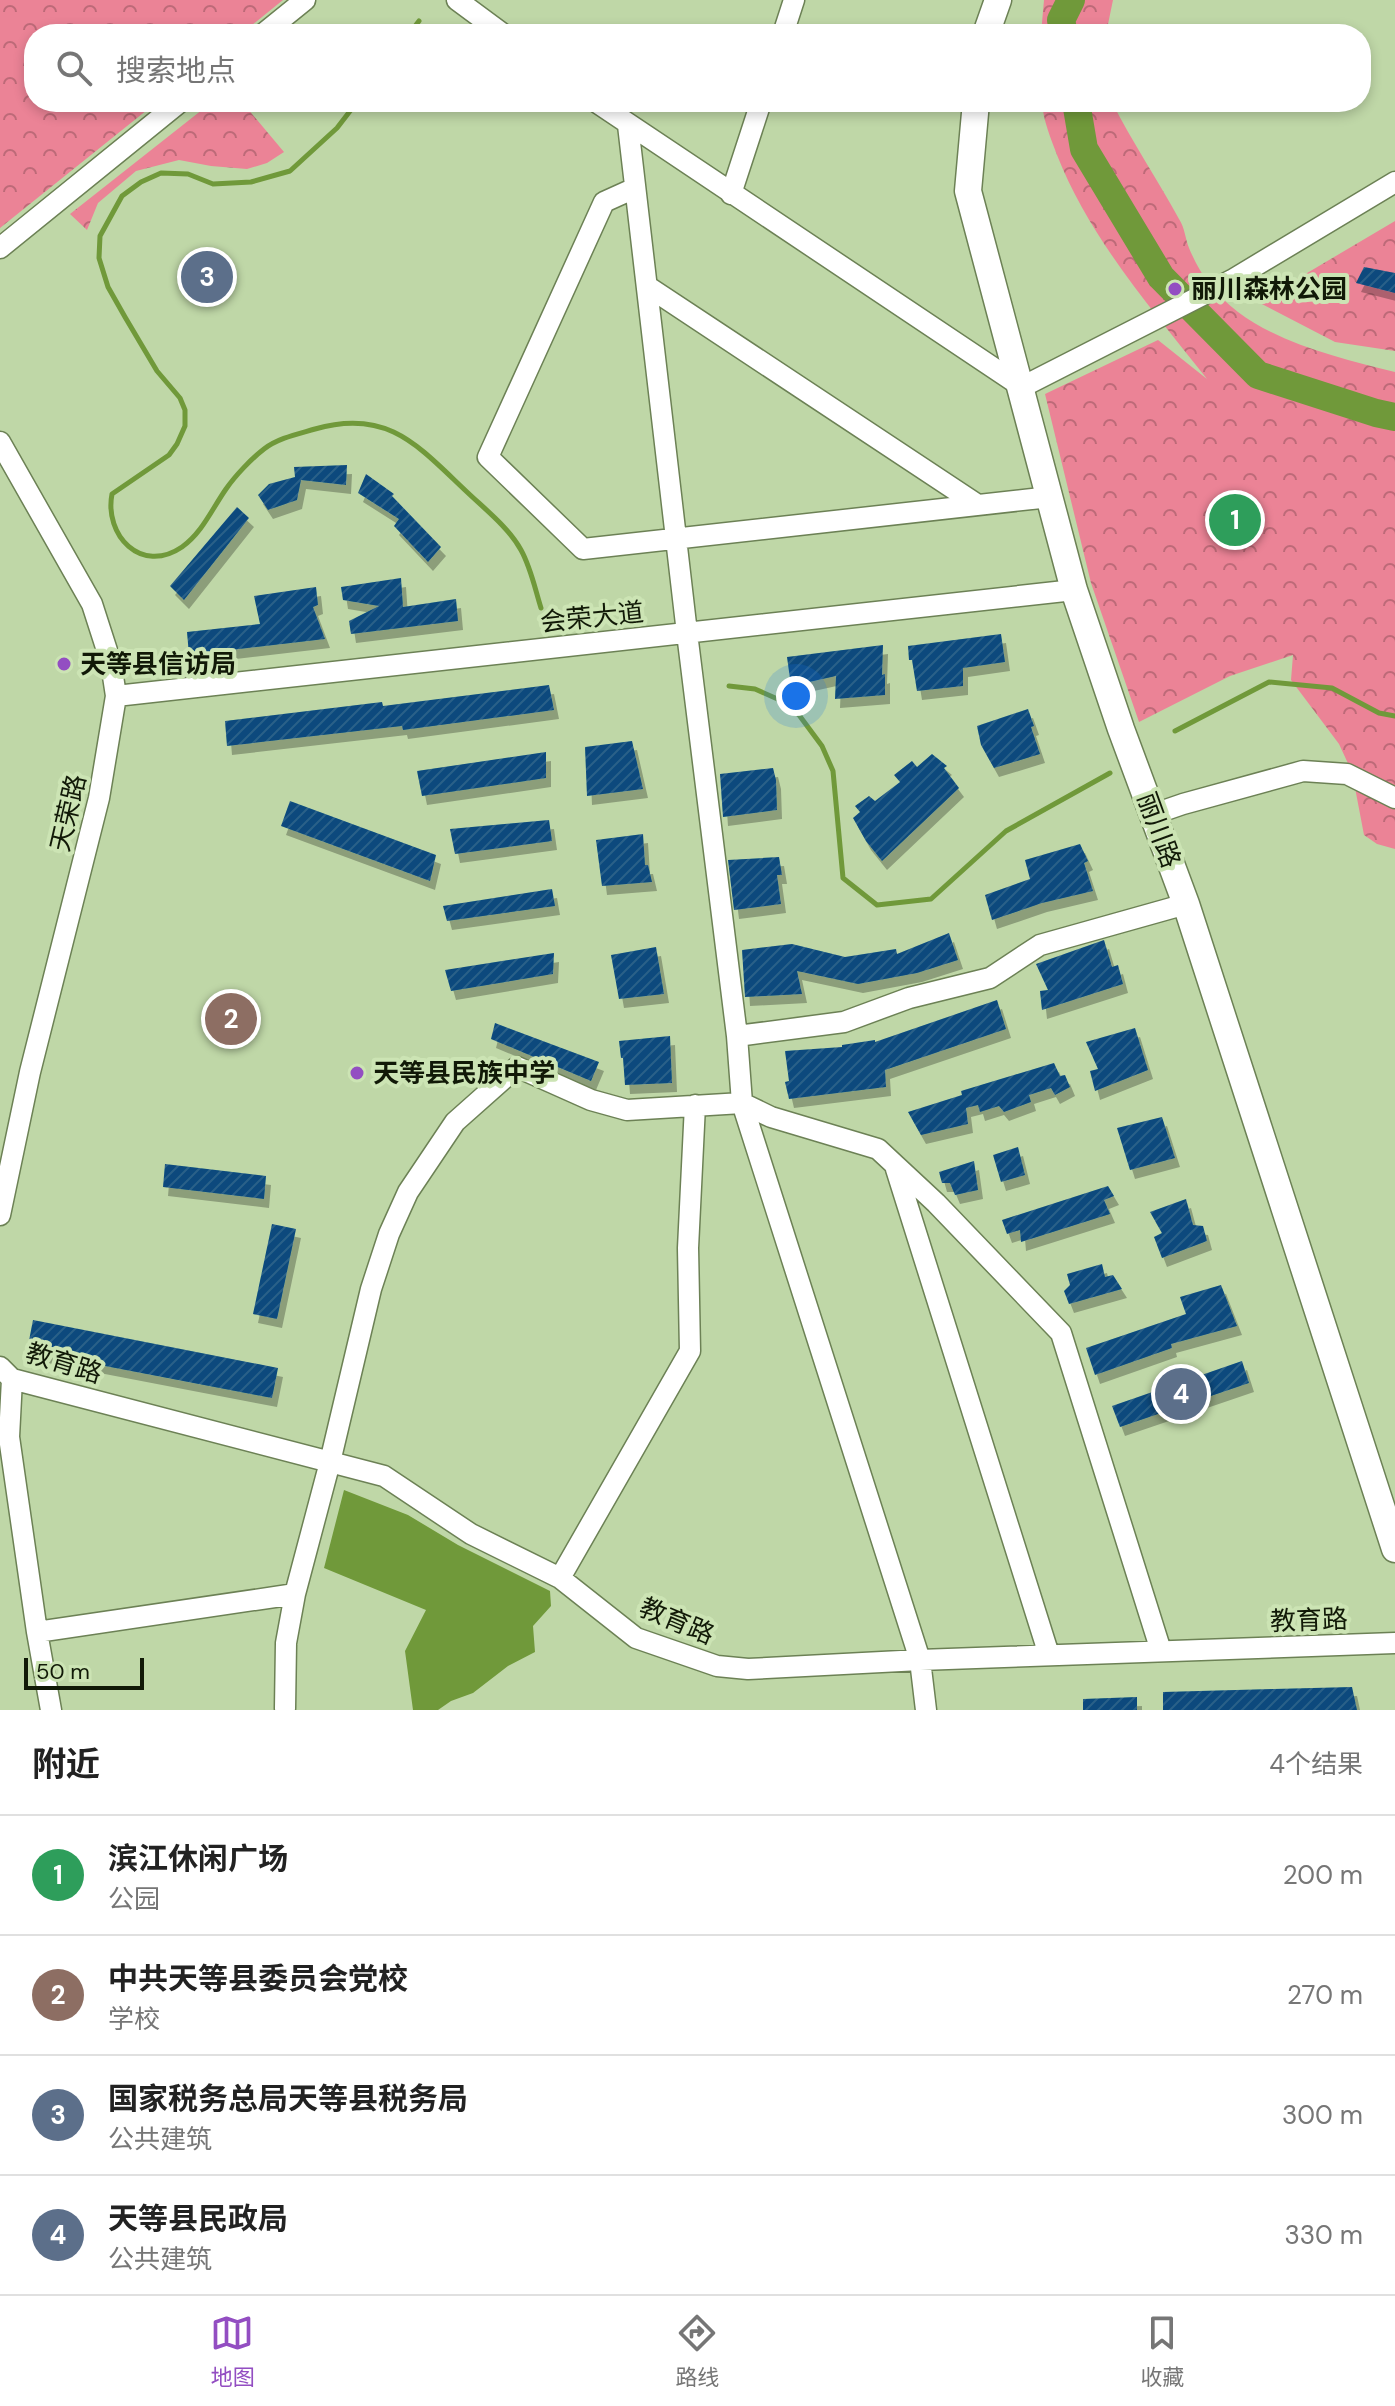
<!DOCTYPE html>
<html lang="zh">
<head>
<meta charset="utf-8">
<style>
  :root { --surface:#fff; --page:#f2f2f2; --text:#222; --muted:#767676; --line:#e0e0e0; --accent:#934ec2 }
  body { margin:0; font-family:"DM Sans","Noto Sans SC",sans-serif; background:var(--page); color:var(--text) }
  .scale { position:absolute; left:24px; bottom:20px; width:120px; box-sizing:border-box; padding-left:8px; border:4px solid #111907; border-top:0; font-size:22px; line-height:28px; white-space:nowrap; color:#111907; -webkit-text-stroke:6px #cce4b4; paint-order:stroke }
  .you { position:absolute; left:796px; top:696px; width:28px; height:28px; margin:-20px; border:6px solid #fff; border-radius:50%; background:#1a73e8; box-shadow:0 0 0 12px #1a73e833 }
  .badge { display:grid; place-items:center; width:52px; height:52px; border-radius:50%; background:var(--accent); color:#fff; font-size:26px; font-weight:700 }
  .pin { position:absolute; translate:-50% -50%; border:4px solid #fff; box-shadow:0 2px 8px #0006 }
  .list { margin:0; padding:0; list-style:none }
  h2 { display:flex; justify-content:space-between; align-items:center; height:104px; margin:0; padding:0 32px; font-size:34px }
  h2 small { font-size:26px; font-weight:400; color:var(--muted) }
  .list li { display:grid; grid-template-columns:52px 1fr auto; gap:24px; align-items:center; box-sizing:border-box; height:120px; padding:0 32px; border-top:2px solid var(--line) }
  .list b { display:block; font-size:30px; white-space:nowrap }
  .list p { margin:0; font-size:26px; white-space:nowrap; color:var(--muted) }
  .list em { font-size:26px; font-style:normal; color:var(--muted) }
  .icon { flex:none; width:44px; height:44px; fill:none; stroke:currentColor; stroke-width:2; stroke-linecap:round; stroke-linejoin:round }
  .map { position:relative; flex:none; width:1395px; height:1710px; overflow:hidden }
  .search { position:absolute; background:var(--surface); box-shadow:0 4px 12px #0003; left:24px; right:24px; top:24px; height:88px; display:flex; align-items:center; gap:20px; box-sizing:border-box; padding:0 28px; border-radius:32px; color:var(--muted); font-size:30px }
  .sheet { height:584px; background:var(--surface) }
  nav { display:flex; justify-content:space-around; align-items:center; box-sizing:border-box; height:112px; border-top:2px solid var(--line); background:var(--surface); font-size:22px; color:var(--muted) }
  nav a { display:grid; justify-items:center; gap:4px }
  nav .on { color:var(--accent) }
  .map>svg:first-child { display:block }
  .park { fill:url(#park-crowns) }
  .water { fill:#70993a }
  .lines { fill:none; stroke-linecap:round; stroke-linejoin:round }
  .stream { stroke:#70993a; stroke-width:5 }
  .river { stroke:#70993a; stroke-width:28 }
  .building { fill:url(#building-hatch); filter:url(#shadow) }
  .minor-casing { stroke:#6c8155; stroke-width:23 }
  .major-casing { stroke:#6c8155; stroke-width:29 }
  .minor { stroke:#fff; stroke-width:20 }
  .major { stroke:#fff; stroke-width:26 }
  .poi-dot { fill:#934ec2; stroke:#cce4b4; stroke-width:3 }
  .labels { text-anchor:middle; stroke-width:8; stroke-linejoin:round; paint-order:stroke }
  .poi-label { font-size:26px; font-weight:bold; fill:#111907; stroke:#cce4b4; text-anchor:start }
  .street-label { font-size:26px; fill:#111907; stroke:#cce4b4 }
</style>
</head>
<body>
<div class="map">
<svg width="1395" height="1710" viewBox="0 0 1395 1710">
  <defs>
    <pattern id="park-crowns" width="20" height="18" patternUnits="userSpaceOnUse" patternTransform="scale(2)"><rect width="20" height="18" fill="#eb8396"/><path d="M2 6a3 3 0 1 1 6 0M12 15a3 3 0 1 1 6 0" fill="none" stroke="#bd6a78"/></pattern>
    <pattern id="building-hatch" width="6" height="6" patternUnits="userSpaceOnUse" patternTransform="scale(2)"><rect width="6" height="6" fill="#084a7d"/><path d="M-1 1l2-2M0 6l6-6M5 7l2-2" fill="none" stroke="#2b6088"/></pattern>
    <filter id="shadow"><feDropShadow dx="5" dy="9" stdDeviation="0" flood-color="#0004"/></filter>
  </defs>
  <rect width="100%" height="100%" fill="#bfd7a7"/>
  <path class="park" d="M0,0H283L241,34H34V102H157L0,228Z
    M1044,0H1113L1106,34H1041Z
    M212,102H242L284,152L267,163L247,169L211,166L179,160L136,171L98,203L87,230L70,214Z
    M1042,102H1112C1132,142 1158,180 1179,219C1185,228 1185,238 1189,248C1194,260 1202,275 1210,285C1252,338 1331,356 1395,372V849L1377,844L1364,835L1352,772L1339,744L1291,680L1293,655L1230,676L1139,722L1091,583L1045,394L1158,340L1207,379C1152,309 1090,239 1057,155C1051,139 1043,120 1042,102Z
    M1395,221V351L1335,342L1258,302Z"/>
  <path class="water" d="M344,1490L408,1515L458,1545L550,1591L551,1606L533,1626L535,1652L508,1666L473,1693L451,1701L438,1710H413L405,1651L426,1610L324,1568Z"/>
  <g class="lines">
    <path class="stream" d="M409,34L419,21
      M357,102L337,128L290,171L251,182L213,184L188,174L161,173L141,182L122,196L100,236L99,258L108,287L125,317L157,371L180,398L185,410V426L177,444L169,455L112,494C104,535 141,575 182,547C202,533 212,509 226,489C235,476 251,459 264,449C278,438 298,434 315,429C388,408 418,446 467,492C486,510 509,528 521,550C531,568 535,589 541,608
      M729,686L755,689L782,701L799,715L822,746L833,771L843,878L877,905L931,899L1006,831L1110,773
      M1175,731L1269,682L1332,688L1379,713L1395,716"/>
    <path class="river" d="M1064,34L1061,20L1071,0
      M1076,102L1084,149L1161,277L1258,375L1376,413L1395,417"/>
  </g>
  <path class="building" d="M1364,267L1395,273V293L1356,283Z
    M347,465L346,485L301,480L297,500L268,510L258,495L269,484L295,477L294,467Z
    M366,474L394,494L392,496L441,547L428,562L394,526L399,519L358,493Z
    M237,507L249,518L184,600L170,586Z
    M401,578L403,607L456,599L458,621L351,634L349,621L379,606L343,600L341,587Z
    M316,587L318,605L313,607L325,639L189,655L187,632L260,624L254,596Z
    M1001,634L1005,662L963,668V686L917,691L912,660H909L908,646Z
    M883,645L882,675L885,674V695L835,699L836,676L791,686L787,657Z
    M549,685L554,710L403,730L402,726L227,746L225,721L382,702L383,706Z
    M1028,709L1034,726L1031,727L1040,754L994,768L981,745L977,726Z
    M632,741L643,789L587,796L585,747Z
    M546,752V778L422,796L417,771Z
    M932,754L947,766L944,768L959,788L882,861L866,841L853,818L860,812L855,806L869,796L875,801L900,782L894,775L912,761L917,767Z
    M773,768L776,780L777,810L723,817L720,774Z
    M290,801L436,855L430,881L281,826Z
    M549,820L552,841L455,854L450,829Z
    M643,834L645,865H648L652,882L602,886L596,840Z
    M1080,844L1088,861L1084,863L1093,891L1042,903L992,920L985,895L1030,879L1025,860Z
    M779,857L782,875H777L781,904L734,910L728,860Z
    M552,889L555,906L447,921L443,906Z
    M949,933L958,960L917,973L858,984L797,971L802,994L745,997L742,950L792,944L845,957L896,949L897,954Z
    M1104,940L1112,967L1118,965L1123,984L1042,1010L1040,991L1048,990L1036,964Z
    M656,947L664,994L619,999L611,955Z
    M554,953L553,974L451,991L445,970Z
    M997,1000L1006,1029L885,1070L886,1087L789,1099L785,1082L789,1081L785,1051L842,1047V1045L875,1040V1042Z
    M495,1023L599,1062L591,1081L491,1039Z
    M1135,1028L1148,1070L1095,1091L1090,1071L1098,1069L1086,1042Z
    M670,1036L672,1083L625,1085L623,1058H621L619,1041Z
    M1054,1063L1060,1076L1065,1075L1070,1087L1055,1095L1051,1088L1029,1095L1031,1102L1004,1112L999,1106L980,1112L978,1105L966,1108L968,1124L921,1135L908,1112L962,1095L961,1091Z
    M1162,1117L1175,1158L1130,1170L1117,1128Z
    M1018,1147L1025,1175L1001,1182L993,1155Z
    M974,1161L978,1190L955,1195L950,1183H942L939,1172Z
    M165,1164L266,1176L264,1199L163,1187Z
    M1108,1186L1114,1196L1104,1200L1110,1214L1021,1242L1020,1230L1007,1234L1002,1220Z
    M1186,1199L1193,1225L1203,1226L1207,1241L1162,1258L1154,1237L1162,1233L1150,1212Z
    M272,1224L296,1229L277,1319L253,1314Z
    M1102,1264L1105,1277L1113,1275L1122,1289L1069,1304L1064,1291L1070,1285L1067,1274Z
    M1221,1285L1237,1326L1171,1344L1172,1348L1095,1375L1086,1348L1186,1314L1180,1297Z
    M33,1320L278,1368L272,1398L27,1351Z
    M1242,1361L1249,1383L1120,1427L1112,1406Z
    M1352,1687L1357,1710H1163V1692Z
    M1137,1697V1710H1083V1699Z"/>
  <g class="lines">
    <defs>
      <path id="minor" d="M457,0L503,34
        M263,34L305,0
        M783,34L794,0
        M596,102L1022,387L1232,280L1395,182
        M628,125L687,633L737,1036L742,1103L920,1660L926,1710
        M635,188L604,202L488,457L583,549L1050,497
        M731,194L761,102
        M0,248L180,102
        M647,286L978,505
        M0,442L92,604L111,663L116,696L99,798L30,1072L0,1215
        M116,696L1074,590
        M1154,814L1183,804L1303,771L1347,774L1395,798
        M737,1036L844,1022L909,998L990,978L1040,945L1186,904
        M896,1169L1049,1655
        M0,1367L12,1379L384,1476L471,1534L560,1578L636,1638L717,1666L748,1669L920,1660L1395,1643
        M12,1379L9,1437L37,1632L51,1710
        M560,1578L690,1351L688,1248L695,1105
        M37,1632L295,1594
        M285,1708L286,1643L295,1594L330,1462L371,1289L389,1234L408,1192L455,1122L517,1067L591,1100L627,1110L742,1103L771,1117L878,1149L936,1203L1061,1333L1161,1651"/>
      <path id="major" d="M986,34L998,0
        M976,102L968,191L1074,590L1121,729L1186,904L1395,1549"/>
    </defs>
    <use href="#minor" class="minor-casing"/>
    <use href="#major" class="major-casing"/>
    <use href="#minor" class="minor"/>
    <use href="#major" class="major"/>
  </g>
  <g class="poi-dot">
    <circle cx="1175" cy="289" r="8"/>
    <circle cx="64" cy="664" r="8"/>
    <circle cx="357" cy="1073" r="8"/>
  </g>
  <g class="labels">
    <g class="poi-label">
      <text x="1191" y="298">丽川森林公园</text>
      <text x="80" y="673">天等县信访局</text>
      <text x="373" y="1082">天等县民族中学</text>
    </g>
    <g class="street-label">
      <text transform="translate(592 617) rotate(-6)" y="9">会荣大道</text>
      <text transform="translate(68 813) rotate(-77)" y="9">天荣路</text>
      <text transform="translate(1159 830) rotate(70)" y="9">丽川路</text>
      <text transform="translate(64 1363) rotate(17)" y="9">教育路</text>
      <text transform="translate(1309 1620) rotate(-2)" y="9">教育路</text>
      <text transform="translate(677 1621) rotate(23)" y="9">教育路</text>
    </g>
  </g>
</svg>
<div class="scale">50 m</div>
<div class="you"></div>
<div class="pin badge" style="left:1235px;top:520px;background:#2e9e5b">1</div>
<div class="pin badge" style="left:231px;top:1019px;background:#8d6e63">2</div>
<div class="pin badge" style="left:207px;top:277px;background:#5c6f8a">3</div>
<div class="pin badge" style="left:1181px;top:1394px;background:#5c6f8a">4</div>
<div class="search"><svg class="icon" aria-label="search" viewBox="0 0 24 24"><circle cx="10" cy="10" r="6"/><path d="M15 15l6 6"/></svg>搜索地点</div>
</div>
<section class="sheet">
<h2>附近<small>4个结果</small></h2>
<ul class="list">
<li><span class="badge" style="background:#2e9e5b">1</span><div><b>滨江休闲广场</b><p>公园</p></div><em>200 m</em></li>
<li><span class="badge" style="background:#8d6e63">2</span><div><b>中共天等县委员会党校</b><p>学校</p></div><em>270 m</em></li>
<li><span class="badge" style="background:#5c6f8a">3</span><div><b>国家税务总局天等县税务局</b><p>公共建筑</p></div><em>300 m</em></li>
<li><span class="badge" style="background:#5c6f8a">4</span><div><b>天等县民政局</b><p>公共建筑</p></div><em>330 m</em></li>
</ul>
</section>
<nav>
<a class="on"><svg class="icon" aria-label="map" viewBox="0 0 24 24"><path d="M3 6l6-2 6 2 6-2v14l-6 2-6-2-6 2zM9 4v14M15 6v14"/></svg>地图</a>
<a><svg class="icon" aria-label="directions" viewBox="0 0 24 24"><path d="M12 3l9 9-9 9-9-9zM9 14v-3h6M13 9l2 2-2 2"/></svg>路线</a>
<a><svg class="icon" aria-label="saved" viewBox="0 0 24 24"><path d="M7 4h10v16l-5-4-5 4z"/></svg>收藏</a>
</nav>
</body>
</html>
